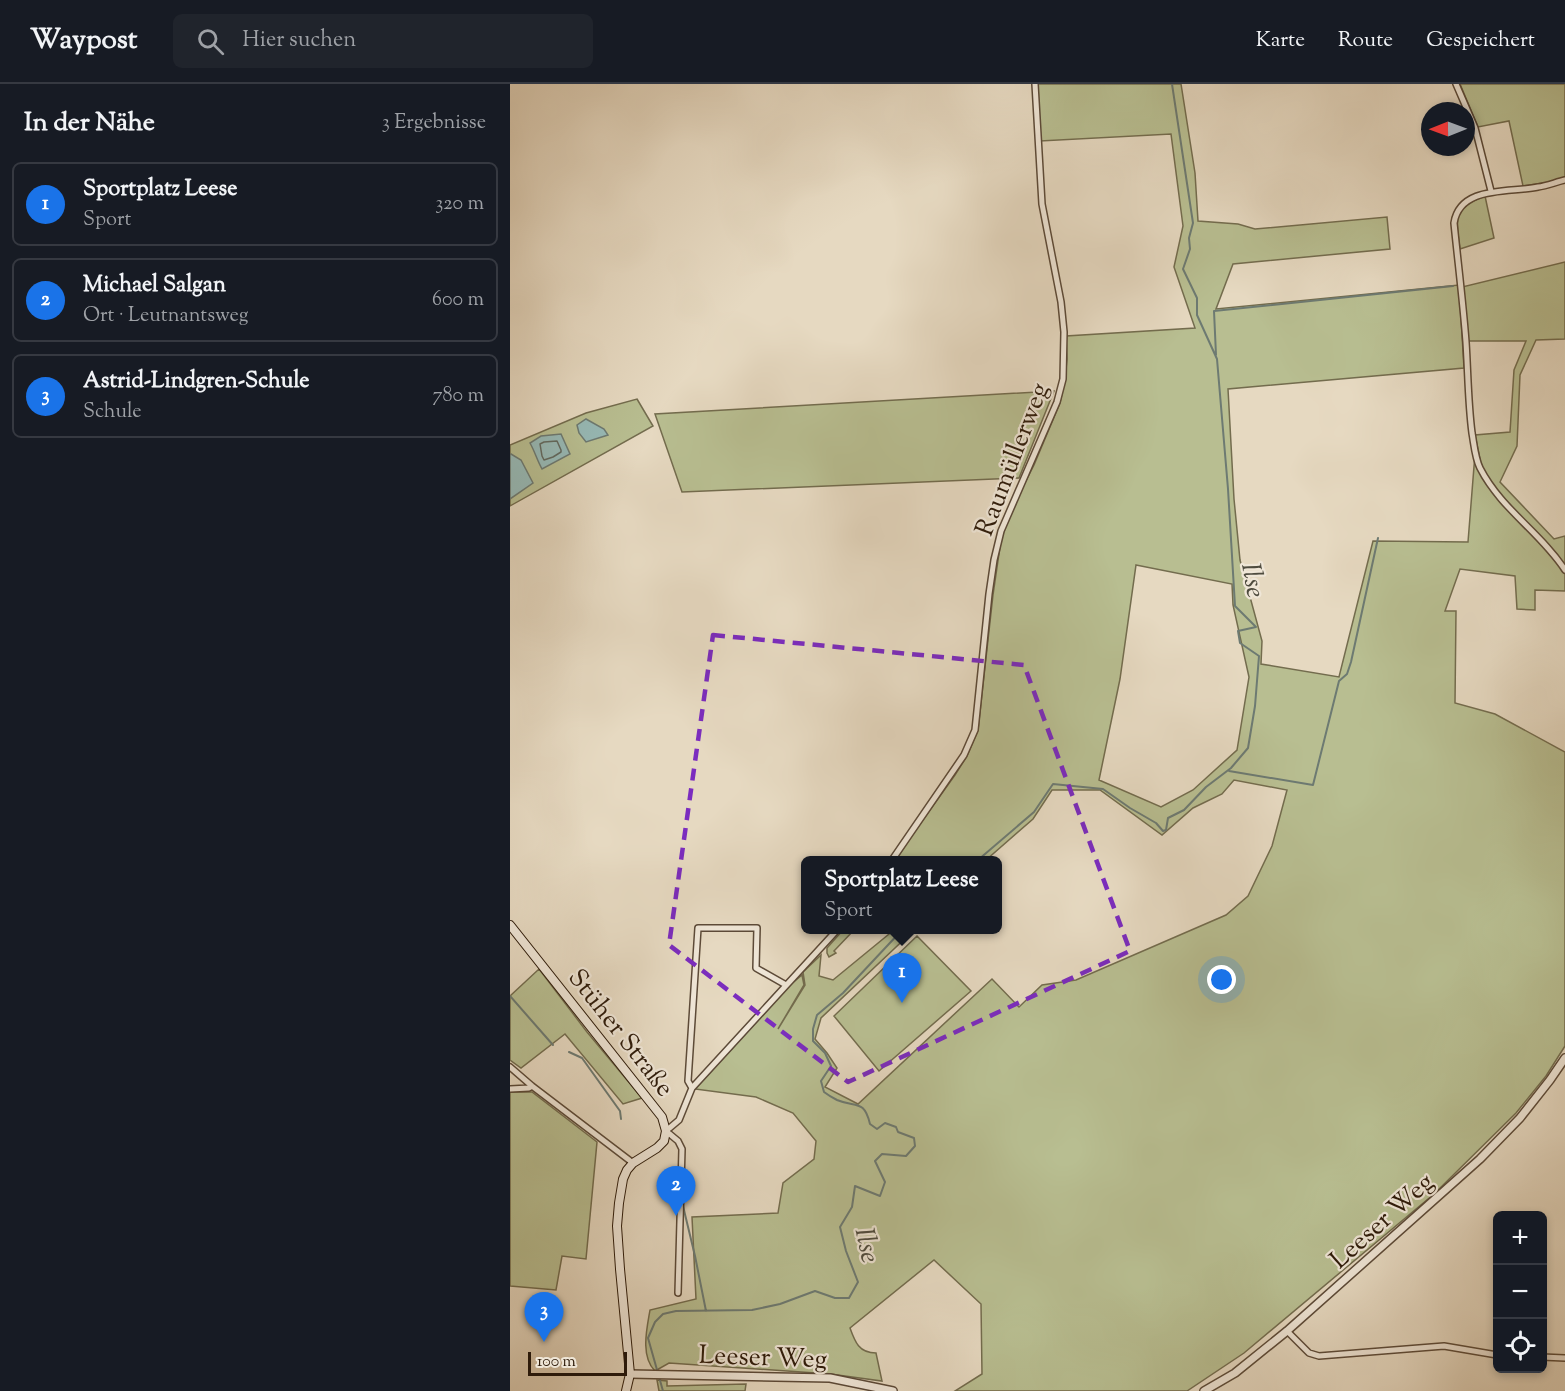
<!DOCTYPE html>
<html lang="de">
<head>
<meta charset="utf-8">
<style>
  :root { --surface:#171b24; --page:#20242c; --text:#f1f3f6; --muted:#9ea1a6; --line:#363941; --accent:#1a73e8 }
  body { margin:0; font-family:"Sorts Mill Goudy",serif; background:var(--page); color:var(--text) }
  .controls { position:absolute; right:18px; bottom:18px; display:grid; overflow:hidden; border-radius:9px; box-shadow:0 3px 9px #0003 }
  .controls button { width:54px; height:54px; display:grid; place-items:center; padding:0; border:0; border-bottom:2px solid var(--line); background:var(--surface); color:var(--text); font:30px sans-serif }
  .compass { position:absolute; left:911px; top:18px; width:54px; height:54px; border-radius:50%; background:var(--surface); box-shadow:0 3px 9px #0003; rotate:269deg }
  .scale { position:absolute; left:18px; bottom:15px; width:99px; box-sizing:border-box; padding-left:6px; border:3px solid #2e1b0a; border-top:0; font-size:16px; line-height:21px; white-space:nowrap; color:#2e1b0a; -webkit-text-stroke:4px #efe6d7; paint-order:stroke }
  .you { position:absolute; left:712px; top:896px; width:21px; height:21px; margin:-15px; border:4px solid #fff; border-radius:50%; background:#1a73e8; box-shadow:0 0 0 9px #1a73e833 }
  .badge { display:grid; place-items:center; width:39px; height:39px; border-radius:50%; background:var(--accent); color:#fff; font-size:20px; font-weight:700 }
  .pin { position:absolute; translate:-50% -50px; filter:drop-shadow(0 2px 3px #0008) }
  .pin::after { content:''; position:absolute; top:32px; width:21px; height:18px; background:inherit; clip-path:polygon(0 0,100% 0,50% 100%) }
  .popup { position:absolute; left:291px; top:772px; width:201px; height:78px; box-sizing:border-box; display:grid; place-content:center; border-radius:9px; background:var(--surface); filter:drop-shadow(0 2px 4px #0005); font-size:20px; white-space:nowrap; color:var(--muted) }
  .popup b { font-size:22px; color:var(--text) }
  .popup::after { content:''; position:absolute; left:50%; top:100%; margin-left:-12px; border:12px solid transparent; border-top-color:var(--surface) }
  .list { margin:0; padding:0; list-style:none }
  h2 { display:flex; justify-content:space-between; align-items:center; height:78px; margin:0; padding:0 24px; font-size:26px }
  h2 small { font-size:20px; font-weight:400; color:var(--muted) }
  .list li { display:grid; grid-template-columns:39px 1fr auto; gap:18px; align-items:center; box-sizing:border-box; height:84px; margin:0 12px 12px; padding:0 12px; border:2px solid var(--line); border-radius:9px }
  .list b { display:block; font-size:22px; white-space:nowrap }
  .list p { margin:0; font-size:20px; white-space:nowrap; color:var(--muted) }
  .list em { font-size:20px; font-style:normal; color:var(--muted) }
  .icon { flex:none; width:33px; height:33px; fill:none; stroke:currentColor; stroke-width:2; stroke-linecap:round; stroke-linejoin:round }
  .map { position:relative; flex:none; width:1055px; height:1307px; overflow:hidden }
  header { display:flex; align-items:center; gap:36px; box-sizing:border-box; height:84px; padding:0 30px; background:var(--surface); border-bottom:2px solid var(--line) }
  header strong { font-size:28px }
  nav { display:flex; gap:33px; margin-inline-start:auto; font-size:21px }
  .search { width:420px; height:54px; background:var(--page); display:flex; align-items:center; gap:15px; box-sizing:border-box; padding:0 21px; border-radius:9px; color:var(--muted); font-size:22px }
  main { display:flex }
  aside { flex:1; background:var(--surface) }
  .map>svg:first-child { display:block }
  .green { fill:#b8be91; stroke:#736c4e; stroke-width:1.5; fill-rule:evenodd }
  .water { fill:#97bab7; stroke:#6d7a72; stroke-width:1.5 }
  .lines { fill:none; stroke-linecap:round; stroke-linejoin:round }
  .shore { stroke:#626a60; stroke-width:1.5 }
  .stream { stroke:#6d7a72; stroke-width:2 }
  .minor-casing { stroke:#5c4a38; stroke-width:8 }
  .tertiary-casing { stroke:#5c4a38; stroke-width:10 }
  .secondary-casing { stroke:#2e1b0a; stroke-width:10 }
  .minor { stroke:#efe6d7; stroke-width:5 }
  .tertiary { stroke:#efe6d7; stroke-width:7 }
  .secondary { stroke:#efe6d7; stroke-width:8 }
  .marked { fill:none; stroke:#7b2cbf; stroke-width:4.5; stroke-dasharray:12 8; stroke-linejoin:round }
  .labels { text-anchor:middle; stroke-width:4.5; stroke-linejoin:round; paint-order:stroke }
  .street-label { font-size:26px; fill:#2e1b0a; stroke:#efe6d7 }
  .water-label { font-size:27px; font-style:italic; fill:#4e4b3e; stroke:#efe6d7 }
</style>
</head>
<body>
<header>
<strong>Waypost</strong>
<div class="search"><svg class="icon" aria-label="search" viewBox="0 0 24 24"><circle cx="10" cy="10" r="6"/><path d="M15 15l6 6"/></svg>Hier suchen</div>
<nav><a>Karte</a><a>Route</a><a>Gespeichert</a></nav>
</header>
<main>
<aside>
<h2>In der Nähe<small>3 Ergebnisse</small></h2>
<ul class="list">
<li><span class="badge">1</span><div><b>Sportplatz Leese</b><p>Sport</p></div><em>320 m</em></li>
<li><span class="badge">2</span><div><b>Michael Salgan</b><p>Ort · Leutnantsweg</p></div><em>600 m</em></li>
<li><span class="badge">3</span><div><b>Astrid-Lindgren-Schule</b><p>Schule</p></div><em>780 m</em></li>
</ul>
</aside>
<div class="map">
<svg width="1055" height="1307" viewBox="0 0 1055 1307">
  <rect width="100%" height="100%" fill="#e6d9c1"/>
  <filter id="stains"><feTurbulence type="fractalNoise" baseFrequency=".00333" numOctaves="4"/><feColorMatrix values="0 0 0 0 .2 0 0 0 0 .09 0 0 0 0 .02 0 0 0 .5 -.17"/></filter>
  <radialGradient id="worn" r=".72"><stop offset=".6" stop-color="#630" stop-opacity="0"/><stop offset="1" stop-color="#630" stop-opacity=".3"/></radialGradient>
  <path class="green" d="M528,0H671L685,89L688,137L728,140L745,145L877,133L880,165L723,180L706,225L949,201L954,284L718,305L724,415L730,476L752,557L751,580L829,593L863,457L958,458L965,370L971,380L965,351L1000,348L1004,286L1016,257H958L952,203L1055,178V255L1026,256L1010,291L1007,362L990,398L1044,455L1055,452V507L1025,506V526L1007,525L1005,492L950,485L935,527H946L945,619L985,630L1055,668V962L1036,992L1006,1029L924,1110L734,1269L677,1307H445L472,1290L471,1220L424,1176L340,1244C345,1258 349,1269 366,1269L372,1297L320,1290L159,1279L145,1287C130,1272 137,1244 140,1226L186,1215L182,1133L268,1129L273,1099L304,1075L306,1057L283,1029L246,1013L185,1005L280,901L292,891L294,901L268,945L295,901L293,888L311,871L309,892L323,896L384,846H404L311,934L305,955L317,969L327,984L315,1003L348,1020L482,895L509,923L532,901L566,896L716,831L738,812L762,762L777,706L724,696L712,710L683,724L652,751L590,706H542L523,735L476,776H384L445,691L457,672L468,646L483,511L491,456L501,426L524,381L550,319L555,295L557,275L556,252L685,244L664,183L673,142L661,50L530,57ZM626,481L722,500L723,521L739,593L727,666L683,706L651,723L589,696L610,595Z
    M950,0H1055V93L1041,98L1013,102L999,37L968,43Z
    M975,112L984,154L950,165C946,134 942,125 975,112Z
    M544,307L509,394L172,408L145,330Z
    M127,315L143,342L0,422V361L76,329Z
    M333,846H344L324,867L326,869L319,873L317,869V864Z
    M407,852L461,907L369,987L324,932Z
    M29,885L77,948L132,1014L113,1020L55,950L11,984L0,976V912Z
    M0,1008H22L87,1058L76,1175L52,1172L46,1206L0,1202Z
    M147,1296L157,1297V1302L236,1300L235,1307H149Z"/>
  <path class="water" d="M76,335L94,345L98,351L76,358L69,349L67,341Z
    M51,350L60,370L32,385C27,376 25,368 20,359L31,352Z
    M1,370L11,376L23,399L0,415V371Z"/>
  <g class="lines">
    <path class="shore" d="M47,357L51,366V368L43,373L34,376L32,372L30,360L34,358Z"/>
    <path class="stream" d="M706,271L704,227L943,202
      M719,687L803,701L829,597L837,590L841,578L868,454
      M468,776L524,728L543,700L593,705L620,724L646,739L653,747L656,746L658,734L674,726L696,703L721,684L738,664L745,622L749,572L730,559L728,547L746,543L725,522L718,405L707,275L687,231V214L673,185L680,165L679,154L683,139L662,0
      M0,912L43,961
      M59,968L72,974L110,1027L111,1035
      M173,1122L185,1172L196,1227
      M153,1307L138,1254L145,1238L153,1230L166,1227L242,1226L270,1220L305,1207L325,1214H339L348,1198L336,1167L330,1143L342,1123L345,1102L370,1112L375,1098L365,1077L372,1070L396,1072L405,1062L404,1054L388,1048L386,1043L375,1039L367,1045L360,1040C354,1015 346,1024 327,1016C323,1014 318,1011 314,1008L311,997L321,982L315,969L303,957V945L307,931L333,909L392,846"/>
    <defs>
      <path id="minor" d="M946,0L965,44L981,107
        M1055,96C1046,98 1037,102 1028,103C1000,109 950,101 944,139C948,179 953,218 956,258C958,288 958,318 962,349C964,360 965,374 970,384C991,425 1031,449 1055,486
        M382,776L454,671L465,646L479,510L484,476L491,447L547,318L553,295L554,248L551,218L532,120L525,0
        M0,983L22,1002L123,1079
        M182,1004L178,997L188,844H247L246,884L276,901
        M0,1005L19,1004L22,1002
        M168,1209L172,1065L168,1057L156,1047L169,1036L182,1004L327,846
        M777,1247L799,1269L809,1272L934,1262L987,1271
        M1032,1273L1055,1274"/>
      <path id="tertiary" d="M120,1290L320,1294L383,1307
        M694,1307L725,1289L777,1247L970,1075L1010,1034L1040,996L1055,974"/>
      <path id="secondary" d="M0,841L152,1033L156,1047L154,1057L147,1064L123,1079L117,1086L113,1095L109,1119L107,1142L110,1185L120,1290L116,1307"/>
    </defs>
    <use href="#minor" class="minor-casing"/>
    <use href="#tertiary" class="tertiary-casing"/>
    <use href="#secondary" class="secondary-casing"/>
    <use href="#minor" class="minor"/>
    <use href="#tertiary" class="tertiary"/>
    <use href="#secondary" class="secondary"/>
  </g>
  <path class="marked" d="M203,551L514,581L620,867L338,998L159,861Z"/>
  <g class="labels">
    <g class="street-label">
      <text transform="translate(501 375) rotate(-69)" y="9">Raumüllerweg</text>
      <text transform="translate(112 948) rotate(52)" y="9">Stüher Straße</text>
      <text transform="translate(871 1136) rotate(-42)" y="9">Leeser Weg</text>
      <text transform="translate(253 1272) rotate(2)" y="9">Leeser Weg</text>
    </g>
    <g class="water-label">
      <text transform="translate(744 496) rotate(80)" y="9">Ilse</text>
      <text transform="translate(358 1161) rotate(78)" y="9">Ilse</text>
    </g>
  </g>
  <rect width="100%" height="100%" filter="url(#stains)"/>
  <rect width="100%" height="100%" fill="url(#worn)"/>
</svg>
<div class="controls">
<button>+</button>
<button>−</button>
<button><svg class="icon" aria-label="locate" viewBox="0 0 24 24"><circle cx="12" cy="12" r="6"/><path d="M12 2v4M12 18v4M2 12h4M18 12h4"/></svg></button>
</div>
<svg class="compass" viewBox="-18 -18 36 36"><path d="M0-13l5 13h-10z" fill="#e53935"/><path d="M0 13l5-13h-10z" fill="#9ea1a6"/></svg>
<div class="scale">100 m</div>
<div class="you"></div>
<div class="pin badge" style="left:392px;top:919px">1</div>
<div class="popup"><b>Sportplatz Leese</b>Sport</div>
<div class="pin badge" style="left:166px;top:1132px">2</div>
<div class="pin badge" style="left:34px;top:1258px">3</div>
</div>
</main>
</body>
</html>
